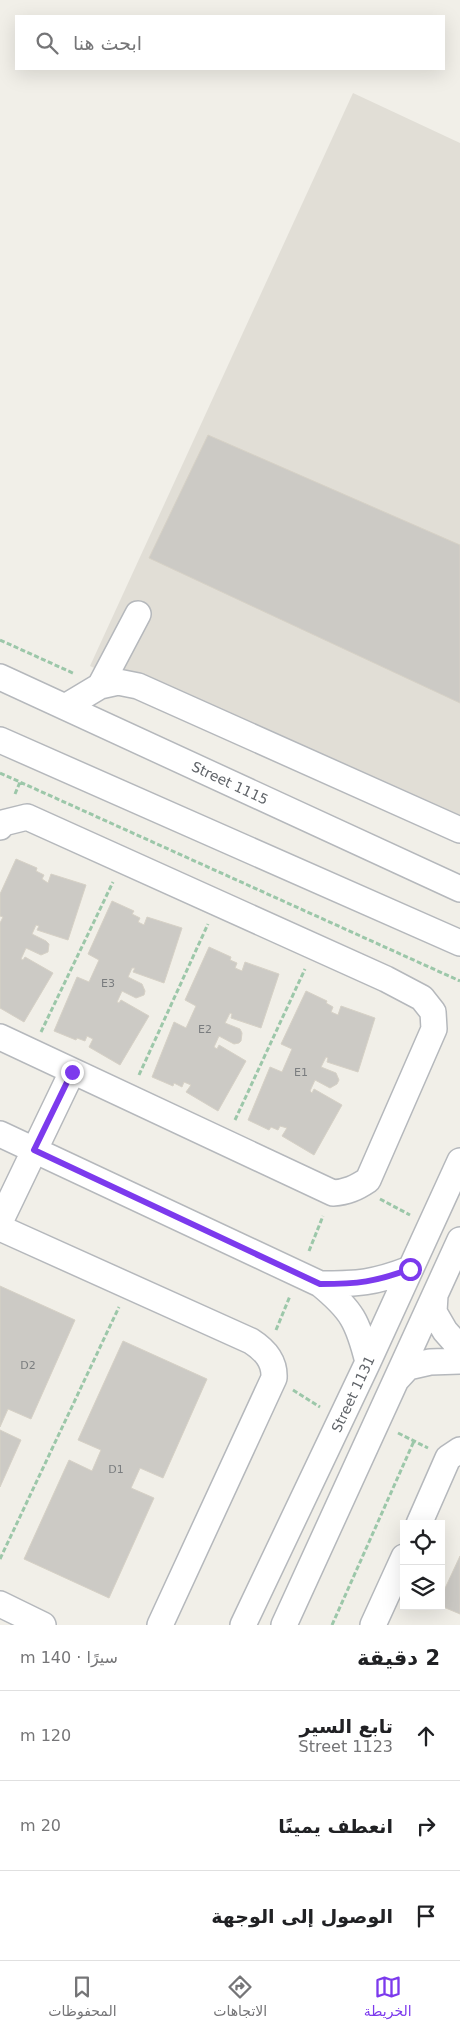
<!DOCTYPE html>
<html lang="ar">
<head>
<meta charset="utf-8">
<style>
  :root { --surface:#fff; --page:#f6f6f6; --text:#202124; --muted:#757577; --line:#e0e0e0; --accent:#7c3aed }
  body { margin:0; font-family:"DejaVu Sans",Cairo,sans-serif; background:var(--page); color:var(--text); direction:rtl }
  .controls { position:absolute; right:15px; bottom:15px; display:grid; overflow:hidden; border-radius:0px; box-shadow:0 5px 20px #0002 }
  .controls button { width:45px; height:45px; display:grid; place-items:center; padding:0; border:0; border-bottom:1px solid var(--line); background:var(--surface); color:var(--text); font:25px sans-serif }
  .stop { position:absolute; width:15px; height:15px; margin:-11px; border:4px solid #7c3aed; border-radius:50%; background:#fff }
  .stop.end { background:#7c3aed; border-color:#fff; box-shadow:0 1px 5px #0008 }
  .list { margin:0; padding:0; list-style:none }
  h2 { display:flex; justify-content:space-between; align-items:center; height:65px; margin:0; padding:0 20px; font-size:21px }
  h2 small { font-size:16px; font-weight:400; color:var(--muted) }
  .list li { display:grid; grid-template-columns:32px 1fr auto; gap:15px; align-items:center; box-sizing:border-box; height:90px; padding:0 20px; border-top:1px solid var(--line) }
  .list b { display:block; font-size:19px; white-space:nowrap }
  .list p { margin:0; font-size:16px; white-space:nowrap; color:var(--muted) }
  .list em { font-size:16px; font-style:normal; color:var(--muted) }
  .icon { flex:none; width:28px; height:28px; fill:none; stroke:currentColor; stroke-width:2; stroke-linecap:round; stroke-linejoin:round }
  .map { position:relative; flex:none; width:460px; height:1625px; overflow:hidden; direction:ltr }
  .search { position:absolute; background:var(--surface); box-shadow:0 5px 20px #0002; left:15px; right:15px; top:15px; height:55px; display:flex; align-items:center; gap:12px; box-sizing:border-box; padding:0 18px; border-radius:0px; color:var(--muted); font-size:19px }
  .sheet { height:335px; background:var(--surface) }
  nav { display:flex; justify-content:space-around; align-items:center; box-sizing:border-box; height:70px; border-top:1px solid var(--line); background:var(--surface); font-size:14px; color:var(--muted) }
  nav a { display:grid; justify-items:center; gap:2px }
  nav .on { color:var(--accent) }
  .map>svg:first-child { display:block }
  .education { fill:#e1ded6 }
  .building { fill:#cccac5; stroke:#d6d1c6 }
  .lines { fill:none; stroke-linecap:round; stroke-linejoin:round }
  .minor-casing { stroke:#b5b8bc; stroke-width:28 }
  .path { stroke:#9cc7a9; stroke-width:3; stroke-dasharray:5 2.5; stroke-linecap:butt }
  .minor { stroke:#fff; stroke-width:25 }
  .route { stroke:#7c3aed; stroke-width:6 }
  .labels { text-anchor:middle; stroke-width:4.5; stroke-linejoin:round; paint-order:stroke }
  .number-label { font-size:11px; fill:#7a7d7f }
  .street-label { font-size:14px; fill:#5f6368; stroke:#fff }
</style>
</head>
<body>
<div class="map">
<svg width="460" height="1625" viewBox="0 0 460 1625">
  <rect width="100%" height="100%" fill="#f1efe8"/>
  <path class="education" d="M353,93L460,143V838L90,666Z"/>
  <path class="building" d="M208,435L460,545V703L149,558Z
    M16,859L37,868L36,871L44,875L42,879L48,883L51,874L86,885L68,940L37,930L39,926L36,925L32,934L46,941L49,944L48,952L41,955L26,948L21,959L23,960L25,957L53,973L24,1022L0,1008V923L3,917L0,916V894Z
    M112,901L134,911L132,914L140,918L138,922L144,925L147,917L182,928L164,983L133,972L135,968H132L128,977L142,984L145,991L144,995L136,998L122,991L117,1002L119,1003L121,1000L149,1016L120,1065L89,1047L93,1039L87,1036L85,1041L77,1038L76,1040L54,1031L77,977L89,982L99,960L88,954Z
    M209,947L231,957L230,960L237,963L235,968L242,971L245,962L279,974L261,1028L231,1018L232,1014L230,1013L225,1023L240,1029L242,1033L241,1041L239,1043L234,1044L219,1036L214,1047L217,1049L219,1045L246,1061L218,1111L186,1092L191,1085L184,1082L182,1087L174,1083L173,1086L152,1077L174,1022L186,1028L196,1006L185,1000Z
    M306,991L327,1001L326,1003L333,1007L331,1012L338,1015L341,1006L375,1018L358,1072L327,1062L328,1058L326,1057L321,1067L336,1073L339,1080L337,1084L330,1088L315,1080L310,1091L312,1093L314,1089L342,1105L314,1155L282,1136L287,1128L280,1126L278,1130L271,1127L269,1130L248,1120L270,1067L282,1072L292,1049L281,1044Z
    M0,1286L75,1320L31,1419L8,1409L0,1427Z
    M123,1341L207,1379L163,1478L140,1468L131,1488L154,1498L109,1598L24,1559L69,1460L92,1471L101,1450L78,1440Z
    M0,1430L21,1440L0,1487Z
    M460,1556V1614L441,1606V1597Z"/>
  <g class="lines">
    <defs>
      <path id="minor" d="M0,677L460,889
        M100,686L138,614
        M65,707L100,686L118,682L138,686L460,830
        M0,740L460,943
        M0,827L3,823L27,817L386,979L422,998L433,1012L434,1029L368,1180C356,1188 347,1192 333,1193L0,1037
        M0,1134L320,1284C352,1310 358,1322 368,1362
        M0,1222L72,1072
        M0,1228L251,1341C265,1350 275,1361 274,1378L160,1625
        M320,1284C358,1284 374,1283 410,1269
        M435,1295L434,1312L445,1331L460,1348
        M397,1379L408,1367L430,1362L460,1361
        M419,1524L448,1458L460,1450
        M0,1604L43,1625
        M243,1625L368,1362L460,1161
        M284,1625L460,1240
        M373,1625L404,1557"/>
    </defs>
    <use href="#minor" class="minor-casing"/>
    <path class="path" d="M0,640L75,674
      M0,773L460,981
      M15,794L20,782
      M41,1032L113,882
      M139,1075L208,924
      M235,1120L305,969
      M380,1199L410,1215
      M309,1251L323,1216
      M276,1330L290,1296
      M293,1390L320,1407
      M398,1433L428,1448
      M0,1559L119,1307
      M332,1625L414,1441"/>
    <use href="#minor" class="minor"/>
  </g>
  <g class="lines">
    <path class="route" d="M72,1072L34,1150L320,1284C358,1284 375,1282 410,1269"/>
  </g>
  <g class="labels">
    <g class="number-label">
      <text x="108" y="987">E3</text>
      <text x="205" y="1033">E2</text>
      <text x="301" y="1076">E1</text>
      <text x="28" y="1369">D2</text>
      <text x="116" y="1473">D1</text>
    </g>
    <g class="street-label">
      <text transform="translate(230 783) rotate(25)" y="5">Street 1115</text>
      <text transform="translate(353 1394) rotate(-65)" y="5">Street 1131</text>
    </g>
  </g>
</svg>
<div class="controls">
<button><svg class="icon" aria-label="locate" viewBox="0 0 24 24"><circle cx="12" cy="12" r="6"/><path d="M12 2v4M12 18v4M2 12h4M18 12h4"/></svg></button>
<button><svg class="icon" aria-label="layers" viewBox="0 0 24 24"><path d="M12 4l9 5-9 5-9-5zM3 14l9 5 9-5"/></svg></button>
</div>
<div class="stop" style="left:410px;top:1269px"></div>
<div class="stop end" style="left:72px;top:1072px"></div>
<div class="search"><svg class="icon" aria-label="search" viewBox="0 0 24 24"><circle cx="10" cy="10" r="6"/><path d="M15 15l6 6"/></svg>ابحث هنا</div>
</div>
<section class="sheet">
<h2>2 دقيقة<small>سيرًا · 140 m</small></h2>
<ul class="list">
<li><svg class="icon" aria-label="ahead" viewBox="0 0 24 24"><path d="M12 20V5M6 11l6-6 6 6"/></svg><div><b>تابع السير</b><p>Street 1123</p></div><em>120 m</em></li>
<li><svg class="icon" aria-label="right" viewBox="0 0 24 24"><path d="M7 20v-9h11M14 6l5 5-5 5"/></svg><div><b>انعطف يمينًا</b></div><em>20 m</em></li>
<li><svg class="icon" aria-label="arrive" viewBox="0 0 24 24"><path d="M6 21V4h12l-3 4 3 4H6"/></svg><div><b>الوصول إلى الوجهة</b></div></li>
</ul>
</section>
<nav>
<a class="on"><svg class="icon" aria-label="map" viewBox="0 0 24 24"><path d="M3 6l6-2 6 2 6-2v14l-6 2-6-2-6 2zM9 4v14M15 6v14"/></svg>الخريطة</a>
<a><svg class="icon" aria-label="directions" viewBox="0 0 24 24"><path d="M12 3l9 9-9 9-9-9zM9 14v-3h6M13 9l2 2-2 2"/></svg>الاتجاهات</a>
<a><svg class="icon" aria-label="saved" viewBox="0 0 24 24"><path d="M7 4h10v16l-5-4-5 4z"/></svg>المحفوظات</a>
</nav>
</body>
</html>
